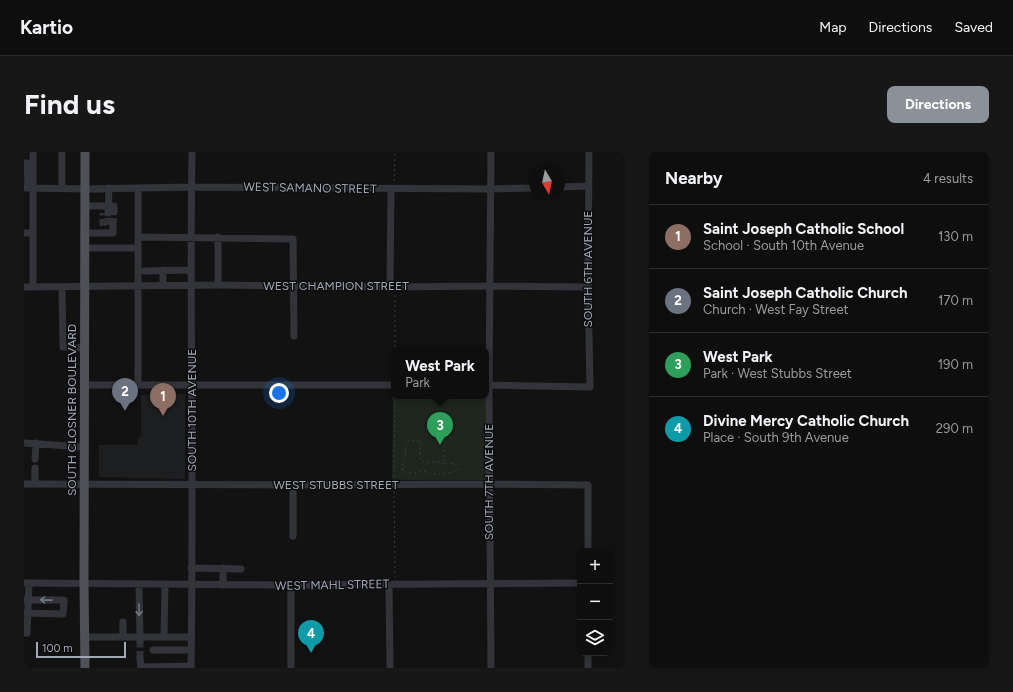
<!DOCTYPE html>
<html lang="en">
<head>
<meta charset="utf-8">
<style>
  :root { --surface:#0e0e0e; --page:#171717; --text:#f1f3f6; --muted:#9b9c9e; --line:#2e2e2e; --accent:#8c9099 }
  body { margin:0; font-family:Figtree,sans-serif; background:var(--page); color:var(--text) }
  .controls { position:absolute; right:12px; bottom:12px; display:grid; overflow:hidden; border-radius:8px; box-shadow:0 2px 10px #0003 }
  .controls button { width:36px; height:36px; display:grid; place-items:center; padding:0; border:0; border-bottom:1px solid var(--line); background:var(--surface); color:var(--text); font:20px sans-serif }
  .compass { position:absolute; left:505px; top:12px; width:36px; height:36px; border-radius:50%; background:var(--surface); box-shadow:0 2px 10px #0003; rotate:171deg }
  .scale { position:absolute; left:12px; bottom:10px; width:90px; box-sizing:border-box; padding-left:4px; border:2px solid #a2a9b5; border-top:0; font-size:11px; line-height:14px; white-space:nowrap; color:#a2a9b5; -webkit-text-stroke:3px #0d0d0e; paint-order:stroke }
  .you { position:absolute; left:255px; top:241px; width:14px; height:14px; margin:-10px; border:3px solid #fff; border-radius:50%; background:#1a73e8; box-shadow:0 0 0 6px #1a73e833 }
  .badge { display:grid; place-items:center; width:26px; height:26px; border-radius:50%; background:var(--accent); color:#fff; font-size:13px; font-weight:700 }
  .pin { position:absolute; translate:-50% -33px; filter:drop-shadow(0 1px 2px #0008) }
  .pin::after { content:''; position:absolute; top:21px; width:14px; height:12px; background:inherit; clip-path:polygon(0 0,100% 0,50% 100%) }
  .popup { position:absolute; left:367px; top:195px; width:98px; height:52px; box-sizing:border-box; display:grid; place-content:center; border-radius:8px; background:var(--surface); filter:drop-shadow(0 1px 3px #0005); font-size:13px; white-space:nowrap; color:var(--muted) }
  .popup b { font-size:15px; color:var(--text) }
  .popup::after { content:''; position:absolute; left:50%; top:100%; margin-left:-8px; border:8px solid transparent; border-top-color:var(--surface) }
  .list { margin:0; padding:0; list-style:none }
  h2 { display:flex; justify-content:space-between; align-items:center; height:52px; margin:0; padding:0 16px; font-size:17px }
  h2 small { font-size:13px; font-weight:400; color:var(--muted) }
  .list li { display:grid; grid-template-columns:26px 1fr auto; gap:12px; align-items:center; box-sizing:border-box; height:64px; padding:0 16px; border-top:1px solid var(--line) }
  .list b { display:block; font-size:15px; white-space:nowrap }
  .list p { margin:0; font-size:13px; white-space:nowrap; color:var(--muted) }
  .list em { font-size:13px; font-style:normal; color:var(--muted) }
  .icon { flex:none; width:22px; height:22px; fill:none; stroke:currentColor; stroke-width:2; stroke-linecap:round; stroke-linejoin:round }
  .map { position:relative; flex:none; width:601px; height:516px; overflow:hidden; border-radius:8px }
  header { display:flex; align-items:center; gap:24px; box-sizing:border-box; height:56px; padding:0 20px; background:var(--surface); border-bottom:1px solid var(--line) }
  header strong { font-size:19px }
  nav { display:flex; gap:22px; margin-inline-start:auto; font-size:14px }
  .intro { display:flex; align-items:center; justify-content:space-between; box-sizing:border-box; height:96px; padding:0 24px }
  h1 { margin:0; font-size:28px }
  .button { padding:10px 18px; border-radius:8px; background:var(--accent); color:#fff; font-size:14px; font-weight:700 }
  main { display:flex; gap:24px; padding:0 24px }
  aside { flex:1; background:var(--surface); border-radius:8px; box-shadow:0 2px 10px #0003 }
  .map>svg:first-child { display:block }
  .built { fill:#1d1e20 }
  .green { fill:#1e261e }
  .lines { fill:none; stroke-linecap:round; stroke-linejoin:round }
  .minor-tunnel { stroke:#2f3033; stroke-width:7; stroke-dasharray:7 3.5; stroke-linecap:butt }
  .path { stroke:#383b40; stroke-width:1; stroke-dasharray:2 3; stroke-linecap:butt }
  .minor { stroke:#323439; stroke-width:7 }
  .major { stroke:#4e5158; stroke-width:9 }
  .oneway { stroke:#70747d }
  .labels { text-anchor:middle; stroke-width:3; stroke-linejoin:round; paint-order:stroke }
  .street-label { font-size:12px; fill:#a2a9b5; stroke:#0d0d0e }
</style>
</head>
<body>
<header>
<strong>Kartio</strong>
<nav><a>Map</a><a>Directions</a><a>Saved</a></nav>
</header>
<div class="intro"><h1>Find us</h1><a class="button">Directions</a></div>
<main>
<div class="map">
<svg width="601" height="516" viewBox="0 0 601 516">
  <rect width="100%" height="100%" fill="#121213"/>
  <path class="built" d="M161,242V327L75,325V293H114V285H117V243Z"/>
  <path class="green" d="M369,240H370V244H462L463,324L461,328H368Z"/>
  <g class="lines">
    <path class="minor-tunnel" d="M84,73V61
      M89,73L90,60
      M79,74V61
      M116,506V489"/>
    <path class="path" d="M370,29L371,0
      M371,143V198
      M420,312C418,311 416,310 414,310C408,309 399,315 396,306C395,302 397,295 397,290L388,288L382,290C381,295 382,301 381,307C380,312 377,314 379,320L390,321L400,319L408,322H417L430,320L434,318C434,310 427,311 420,312V286H431
      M370,325L371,244
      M370,339L371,425"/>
    <path class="minor" d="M0,11H3L4,36
      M535,35L564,34
      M0,36L62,37L167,35L467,37L511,36
      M38,36V0
      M61,54H90V60
      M84,61L85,36
      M0,81H9
      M61,81H89V73
      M114,85L269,87L270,184
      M194,85V133
      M61,96H114
      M120,119L167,118
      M139,134V118
      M0,135L194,133L366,135L465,134L564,135
      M9,135V0
      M38,135L39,195L60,196
      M366,135L367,37
      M60,233H370
      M114,233V36
      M462,233L566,235L564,135L565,0
      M0,291L60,295
      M11,307L12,291
      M0,332L269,333L465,332L564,333V399
      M11,332V316
      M269,384V333
      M167,416L217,417
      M0,431L267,433L556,431
      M115,432L116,489
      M365,432L366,516
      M199,433V416
      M267,433V516
      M0,448H40L39,462L0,461
      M99,470V484
      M0,481H3L5,431
      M61,485H167
      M140,485L141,432
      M129,498H167
      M116,506L117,516
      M117,515L167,514
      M167,516C168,455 168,393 168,332C168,221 166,111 168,0
      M467,516L465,233L467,0
      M564,516V501"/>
    <path class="major" d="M61,0L60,431L61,516"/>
  </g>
  <defs><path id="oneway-shaft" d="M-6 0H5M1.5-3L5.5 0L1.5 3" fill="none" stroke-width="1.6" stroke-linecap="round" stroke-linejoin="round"/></defs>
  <g class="oneway">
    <use href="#oneway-shaft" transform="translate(22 448) rotate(-179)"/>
    <use href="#oneway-shaft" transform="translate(115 458) rotate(89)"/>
  </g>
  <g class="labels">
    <g class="street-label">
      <text transform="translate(286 36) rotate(1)" y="4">WEST SAMANO STREET</text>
      <text transform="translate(564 117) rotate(-90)" y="4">SOUTH 6TH AVENUE</text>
      <text x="312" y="138">WEST CHAMPION STREET</text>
      <text transform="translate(48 258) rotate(-90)" y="4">SOUTH CLOSNER BOULEVARD</text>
      <text transform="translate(168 258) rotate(-90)" y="4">SOUTH 10TH AVENUE</text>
      <text transform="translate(465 330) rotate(-90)" y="4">SOUTH 7TH AVENUE</text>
      <text x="312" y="337">WEST STUBBS STREET</text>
      <text transform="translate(308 433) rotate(-1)" y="4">WEST MAHL STREET</text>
    </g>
  </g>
</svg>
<div class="controls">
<button>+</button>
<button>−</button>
<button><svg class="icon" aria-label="layers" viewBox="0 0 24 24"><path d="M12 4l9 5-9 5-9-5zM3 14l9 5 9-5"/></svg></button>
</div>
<svg class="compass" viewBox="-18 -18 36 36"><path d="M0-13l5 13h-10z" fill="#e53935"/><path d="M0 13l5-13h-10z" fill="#9b9c9e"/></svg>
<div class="scale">100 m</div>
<div class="you"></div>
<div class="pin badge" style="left:139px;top:264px;background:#8d6e63">1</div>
<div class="pin badge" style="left:101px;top:259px;background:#6b7280">2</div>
<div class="pin badge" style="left:416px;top:293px;background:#2e9e5b">3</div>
<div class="popup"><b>West Park</b>Park</div>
<div class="pin badge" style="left:287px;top:501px;background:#0f9aa8">4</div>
</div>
<aside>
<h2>Nearby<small>4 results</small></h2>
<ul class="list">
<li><span class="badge" style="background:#8d6e63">1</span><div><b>Saint Joseph Catholic School</b><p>School · South 10th Avenue</p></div><em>130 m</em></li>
<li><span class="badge" style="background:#6b7280">2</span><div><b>Saint Joseph Catholic Church</b><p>Church · West Fay Street</p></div><em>170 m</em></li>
<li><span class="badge" style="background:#2e9e5b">3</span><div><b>West Park</b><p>Park · West Stubbs Street</p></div><em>190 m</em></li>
<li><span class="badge" style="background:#0f9aa8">4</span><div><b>Divine Mercy Catholic Church</b><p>Place · South 9th Avenue</p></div><em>290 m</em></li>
</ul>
</aside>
</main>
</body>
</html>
